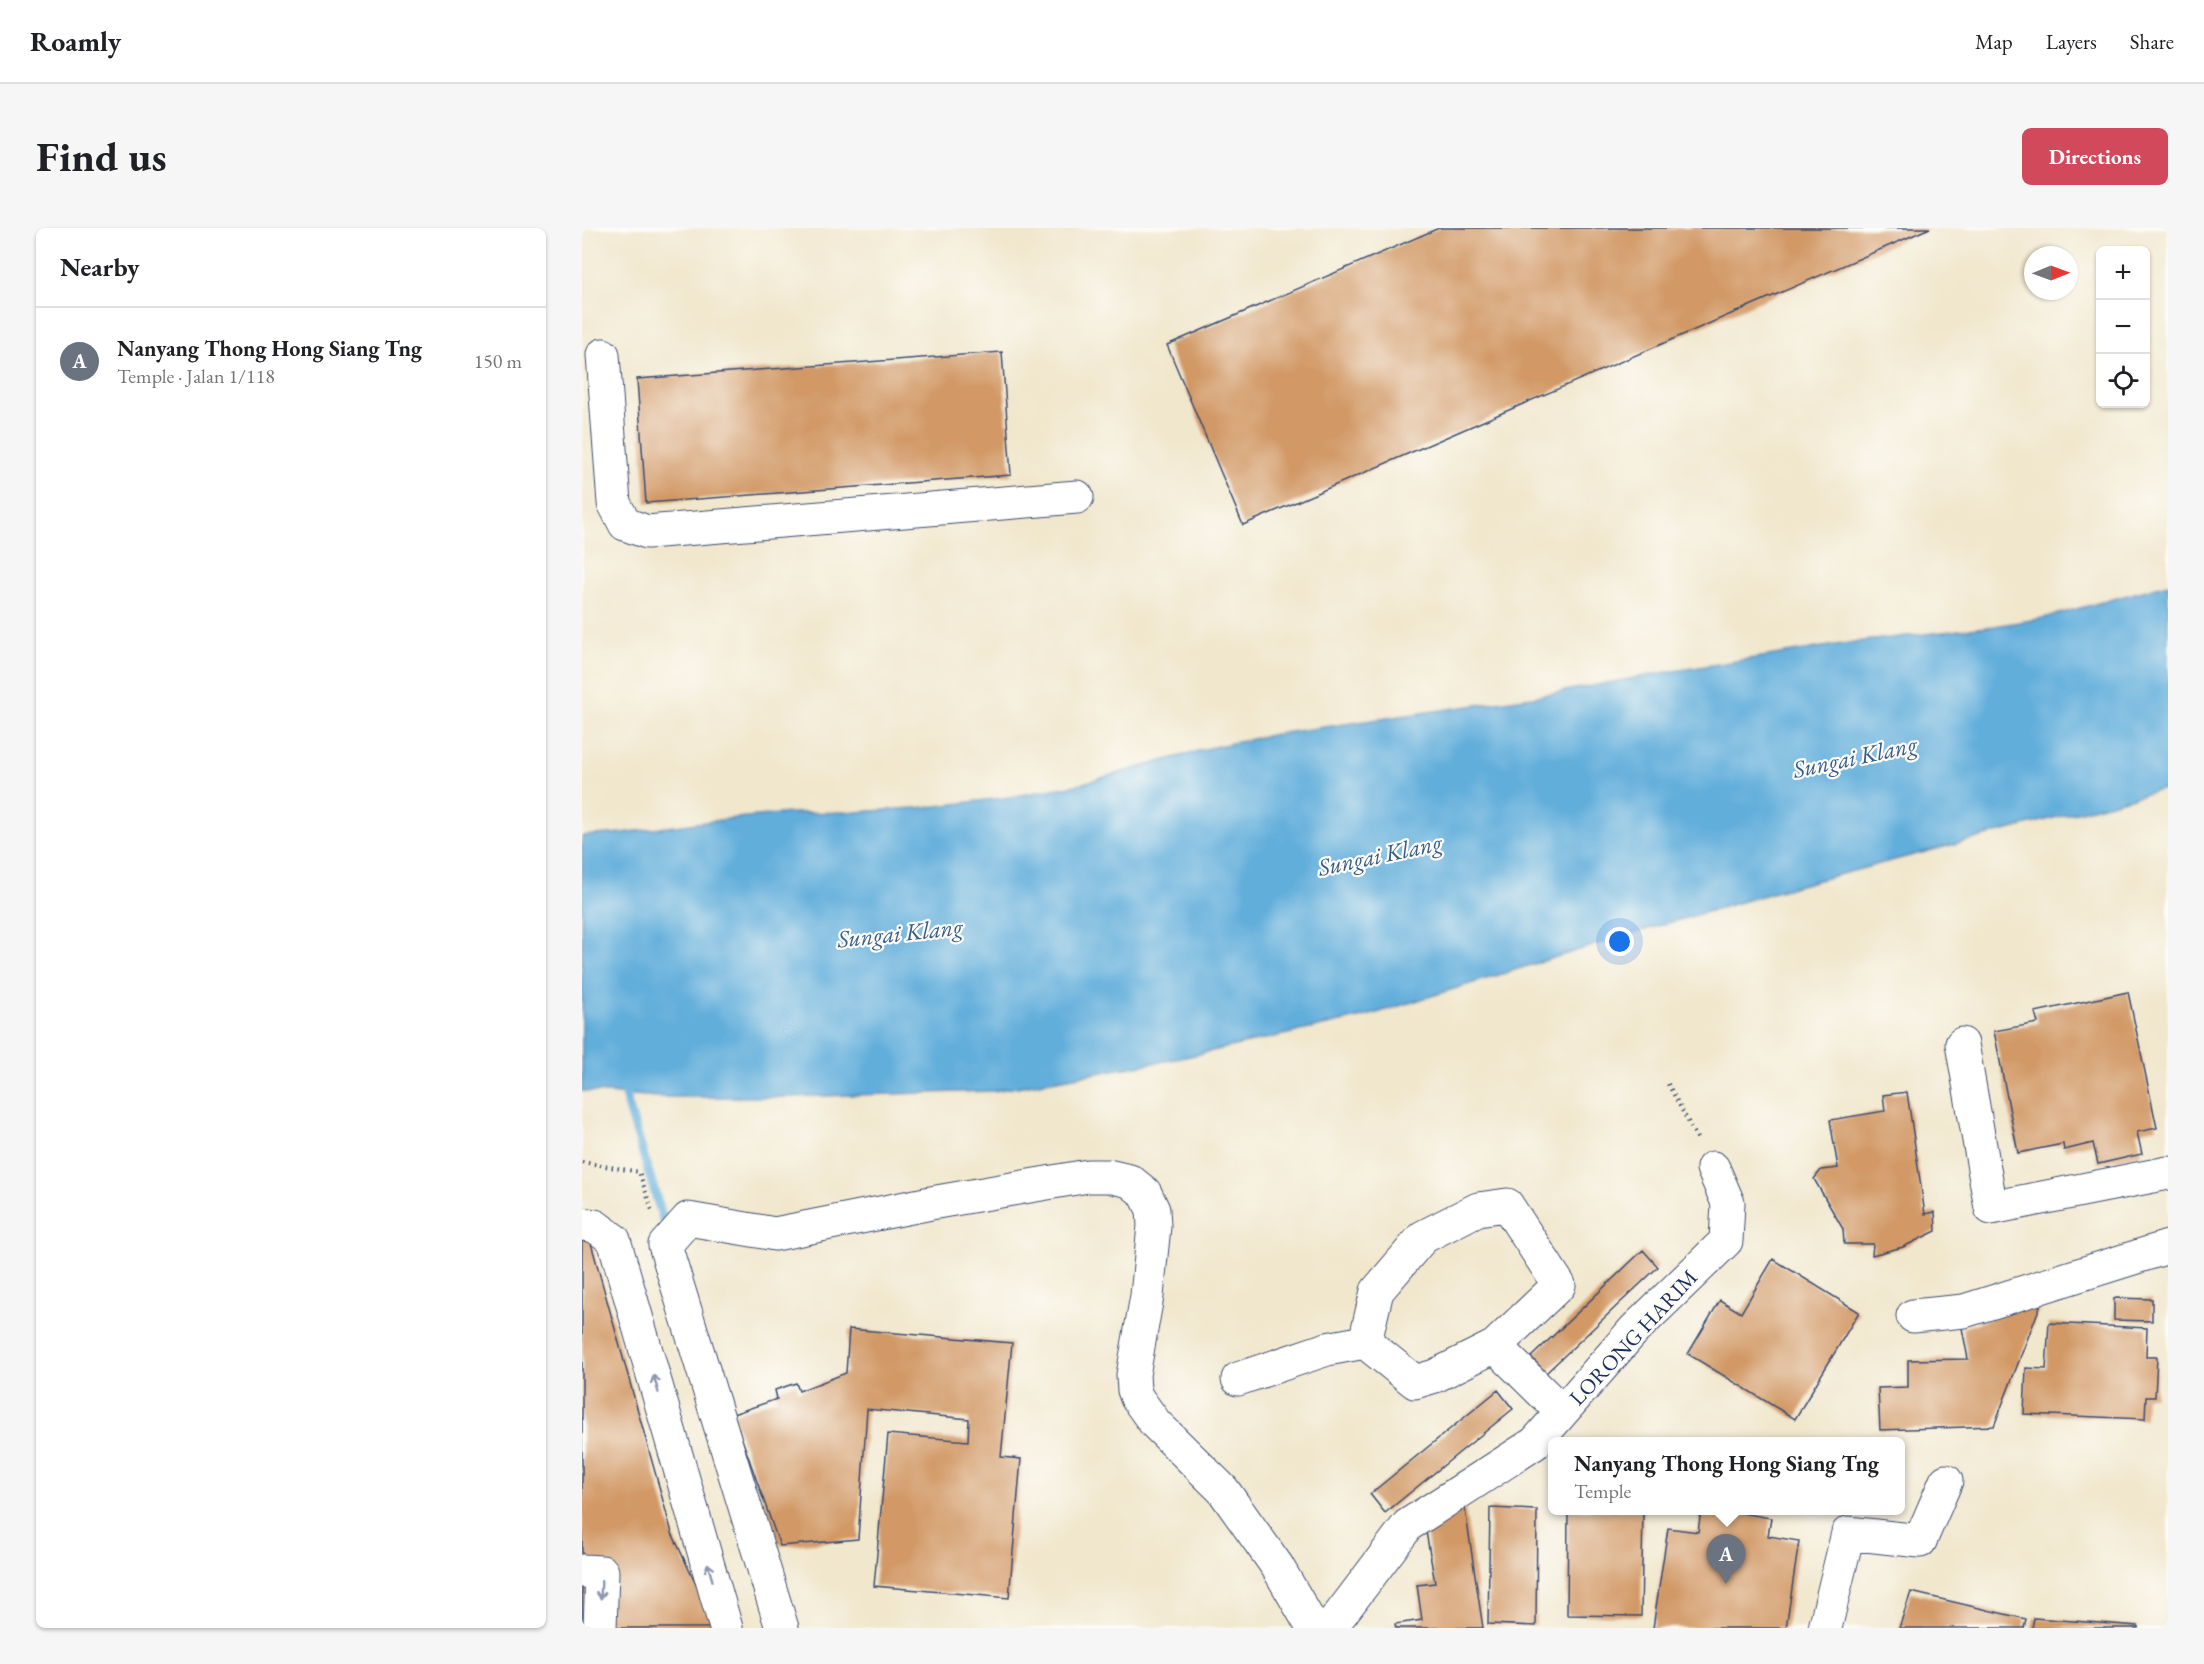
<!DOCTYPE html>
<html lang="en">
<head>
<meta charset="utf-8">
<style>
  :root { --surface:#fff; --page:#f6f6f6; --text:#202124; --muted:#757577; --line:#e0e0e0; --accent:#d1495b }
  body { margin:0; font-family:"EB Garamond",serif; background:var(--page); color:var(--text) }
  .controls { position:absolute; right:18px; top:18px; display:grid; overflow:hidden; border-radius:9px; box-shadow:0 2px 4px #0004 }
  .controls button { width:54px; height:54px; display:grid; place-items:center; padding:0; border:0; border-bottom:2px solid var(--line); background:var(--surface); color:var(--text); font:30px sans-serif }
  .compass { position:absolute; left:1442px; top:18px; width:54px; height:54px; border-radius:50%; background:var(--surface); box-shadow:0 2px 4px #0004; rotate:89deg }
  .you { position:absolute; left:1038px; top:714px; width:21px; height:21px; margin:-15px; border:4px solid #fff; border-radius:50%; background:#1a73e8; box-shadow:0 0 0 9px #1a73e833 }
  .badge { display:grid; place-items:center; width:39px; height:39px; border-radius:50%; background:var(--accent); color:#fff; font-size:20px; font-weight:700 }
  .pin { position:absolute; translate:-50% -50px; filter:drop-shadow(0 2px 3px #0008) }
  .pin::after { content:''; position:absolute; top:32px; width:21px; height:18px; background:inherit; clip-path:polygon(0 0,100% 0,50% 100%) }
  .popup { position:absolute; left:966px; top:1209px; width:357px; height:78px; box-sizing:border-box; display:grid; place-content:center; border-radius:9px; background:var(--surface); filter:drop-shadow(0 2px 4px #0005); font-size:20px; white-space:nowrap; color:var(--muted) }
  .popup b { font-size:22px; color:var(--text) }
  .popup::after { content:''; position:absolute; left:50%; top:100%; margin-left:-12px; border:12px solid transparent; border-top-color:var(--surface) }
  .list { margin:0; padding:0; list-style:none }
  h2 { display:flex; justify-content:space-between; align-items:center; height:78px; margin:0; padding:0 24px; font-size:26px }
  h2 small { font-size:20px; font-weight:400; color:var(--muted) }
  .list li { display:grid; grid-template-columns:39px 1fr auto; gap:18px; align-items:center; box-sizing:border-box; height:108px; padding:0 24px; border-top:2px solid var(--line) }
  .list b { display:block; font-size:22px; white-space:nowrap }
  .list p { margin:0; font-size:20px; white-space:nowrap; color:var(--muted) }
  .list em { font-size:20px; font-style:normal; color:var(--muted) }
  .icon { flex:none; width:33px; height:33px; fill:none; stroke:currentColor; stroke-width:2; stroke-linecap:round; stroke-linejoin:round }
  .map { position:relative; flex:none; width:1586px; height:1400px; overflow:hidden; border-radius:9px }
  header { display:flex; align-items:center; gap:36px; box-sizing:border-box; height:84px; padding:0 30px; background:var(--surface); border-bottom:2px solid var(--line) }
  header strong { font-size:28px }
  nav { display:flex; gap:33px; margin-inline-start:auto; font-size:21px }
  .intro { display:flex; align-items:center; justify-content:space-between; box-sizing:border-box; height:144px; padding:0 36px }
  h1 { margin:0; font-size:42px }
  .button { padding:15px 27px; border-radius:9px; background:var(--accent); color:#fff; font-size:21px; font-weight:700 }
  main { display:flex; gap:36px; padding:0 36px }
  aside { flex:1; background:var(--surface); border-radius:9px; box-shadow:0 2px 4px #0004 }
  .map>svg:first-child { display:block }
  .water { fill:#62aedb; stroke:#3e6e9c; stroke-width:1.5 }
  .lines { fill:none; stroke-linecap:round; stroke-linejoin:round }
  .stream { stroke:#62aedb; stroke-width:9 }
  .building { fill:#d29966 }
  .minor-casing { stroke:#3b4b6f; stroke-width:35 }
  .path { stroke:#3b4b6f; stroke-width:4; stroke-dasharray:1.5 4.5; stroke-linecap:butt }
  .minor { stroke:#fff; stroke-width:33 }
  .oneway { stroke:#8d97ae }
  .labels { text-anchor:middle; stroke-width:4.5; stroke-linejoin:round; paint-order:stroke }
  .street-label { font-size:22px; fill:#1b2f5e; stroke:#fdfcf7 }
  .water-label { font-size:24px; font-style:italic; fill:#345b8a; stroke:#fdfcf7 }
</style>
</head>
<body>
<header>
<strong>Roamly</strong>
<nav><a>Map</a><a>Layers</a><a>Share</a></nav>
</header>
<div class="intro"><h1>Find us</h1><a class="button">Directions</a></div>
<main>
<aside>
<h2>Nearby<small></small></h2>
<ul class="list">
<li><span class="badge" style="background:#6b7280">A</span><div><b>Nanyang Thong Hong Siang Tng</b><p>Temple · Jalan 1/118</p></div><em>150 m</em></li>
</ul>
</aside>
<div class="map">
<svg width="1586" height="1400" viewBox="0 0 1586 1400">
  <rect width="100%" height="100%" fill="#fdfcf7"/>
  <filter id="ink" filterUnits="userSpaceOnUse"><feTurbulence type="fractalNoise" baseFrequency=".0167" numOctaves="2"/><feDisplacementMap in="SourceGraphic" scale="12" xChannelSelector="R" yChannelSelector="G"/><feConvolveMatrix kernelMatrix="1 2 1 2 8 2 1 2 1" color-interpolation-filters="sRGB"/></filter>
  <filter id="wash" filterUnits="userSpaceOnUse"><feTurbulence type="fractalNoise" baseFrequency=".008" numOctaves="4" result="noise"/><feDisplacementMap in="SourceGraphic" scale="24" xChannelSelector="R" yChannelSelector="G"/><feGaussianBlur stdDeviation="1.35" result="paint"/><feColorMatrix in="noise" values="0 0 0 0 0 0 0 0 0 0 0 0 0 0 0 0 0 1.4 0 .05"/><feComposite in="paint" operator="in"/></filter>
  <g filter="url(#wash)">
    <rect width="100%" height="100%" fill="#f1e7cd"/>
    <path class="water" d="M1586,356V560L1214,658L1045,707L785,788L599,830L412,863L202,869H77L0,863V608L40,605L154,590L209,585L274,584L347,579L422,570L494,557L627,520L694,506L950,469L1074,446L1273,414L1413,398L1462,390Z"/>
    <g class="lines">
      <path class="stream" d="M40,857L85,1004"/>
    </g>
    <g id="blocks">
      <path class="building" d="M857,0H1348L661,297L585,117Z
        M420,124L429,247L64,275L55,151Z
        M1546,764L1575,900L1555,904L1560,926L1516,936L1511,915L1482,922L1481,916L1436,925L1412,803L1456,795L1453,784Z
        M1325,864L1343,986L1353,984L1354,1003L1321,1019L1290,1027L1291,1016H1262L1261,1001L1232,951L1239,942L1256,940L1248,892L1303,883L1301,867Z
        M0,1007L7,1008L90,1305L134,1400H0Z
        M1061,1022L1076,1039L964,1145L949,1129Z
        M1191,1031L1277,1084L1213,1191L1106,1126L1138,1072L1159,1085Z
        M1532,1070L1570,1071V1093L1532,1092Z
        M1460,1073L1412,1198L1298,1202L1296,1160L1326,1159V1132L1386,1131L1380,1100Z
        M1467,1095L1565,1100L1564,1129H1575L1573,1169H1564L1563,1191L1442,1186L1444,1140L1464,1141Z
        M267,1101L430,1115L419,1229L439,1231L427,1370L292,1358L306,1206L386,1213L387,1191L285,1181L276,1311L198,1318L151,1186L195,1171L193,1162L214,1155L217,1163L264,1145Z
        M916,1162L931,1181L803,1285L788,1266Z
        M882,1274L901,1400H814L813,1396L840,1392L835,1357L853,1355L843,1298Z
        M908,1280L955,1282L954,1398L906,1396Z
        M986,1282H1061L1059,1388L985,1387Z
        M1119,1282H1141L1189,1290L1186,1308L1217,1313L1204,1400H1071L1086,1300L1116,1304Z
        M1329,1364L1444,1391L1442,1400H1317Z
        M1452,1390L1556,1398V1400H1450Z"/>
    </g>
  </g>
  <g filter="url(#ink)">
    <use href="#blocks" fill-opacity="0" stroke="#3b4b6f" stroke-width="1.5"/>
    <g class="lines">
      <defs>
        <path id="minor" d="M21,127L32,275L43,296L65,304L495,269
          M1380,816L1409,980L1586,945
          M0,996L13,998L32,1012L144,1400
          M1331,1088L1382,1083L1586,1019
          M783,1114L795,1063L841,1009L896,981L925,977L977,1057L913,1118
          M656,1151L745,1121L783,1114L833,1154L853,1148L913,1118L980,1184
          M0,1343L20,1344L18,1400
          M200,1400L83,1017L106,991L193,1006L349,975L506,948H526L548,953L563,965L571,982L572,998L565,1068L551,1147L552,1162L555,1170L573,1195L641,1262L695,1338L731,1400
          M748,1400L826,1297L953,1215L1052,1102L1144,1013L1146,975L1131,940
          M1243,1400L1266,1305L1338,1313L1364,1253"/>
      </defs>
      <use href="#minor" class="minor-casing"/>
      <path class="path" d="M1086,856L1117,914
        M0,934L57,944L71,985"/>
      <use href="#minor" class="minor"/>
    </g>
    <defs><path id="oneway-shaft" d="M-6 0H5M1.5-3L5.5 0L1.5 3" fill="none" stroke-width="1.6" stroke-linecap="round" stroke-linejoin="round" transform="scale(1.5)"/></defs>
    <g class="oneway">
      <use href="#oneway-shaft" transform="translate(74 1156) rotate(-106)"/>
      <use href="#oneway-shaft" transform="translate(128 1344) rotate(-106)"/>
      <use href="#oneway-shaft" transform="translate(19 1362) rotate(92)"/>
    </g>
  </g>
  <g class="labels">
    <g class="street-label">
      <text transform="translate(1051 1109) rotate(-47)" y="8">LORONG HARIM</text>
    </g>
    <g class="water-label">
      <text transform="translate(1273 529) rotate(-12)" y="8">Sungai Klang</text>
      <text transform="translate(798 627) rotate(-12)" y="8">Sungai Klang</text>
      <text transform="translate(318 705) rotate(-6)" y="8">Sungai Klang</text>
    </g>
  </g>
</svg>
<div class="controls">
<button>+</button>
<button>−</button>
<button><svg class="icon" aria-label="locate" viewBox="0 0 24 24"><circle cx="12" cy="12" r="6"/><path d="M12 2v4M12 18v4M2 12h4M18 12h4"/></svg></button>
</div>
<svg class="compass" viewBox="-18 -18 36 36"><path d="M0-13l5 13h-10z" fill="#e53935"/><path d="M0 13l5-13h-10z" fill="#757577"/></svg>
<div class="you"></div>
<div class="pin badge" style="left:1144px;top:1356px;background:#6b7280">A</div>
<div class="popup"><b>Nanyang Thong Hong Siang Tng</b>Temple</div>
</div>
</main>
</body>
</html>
